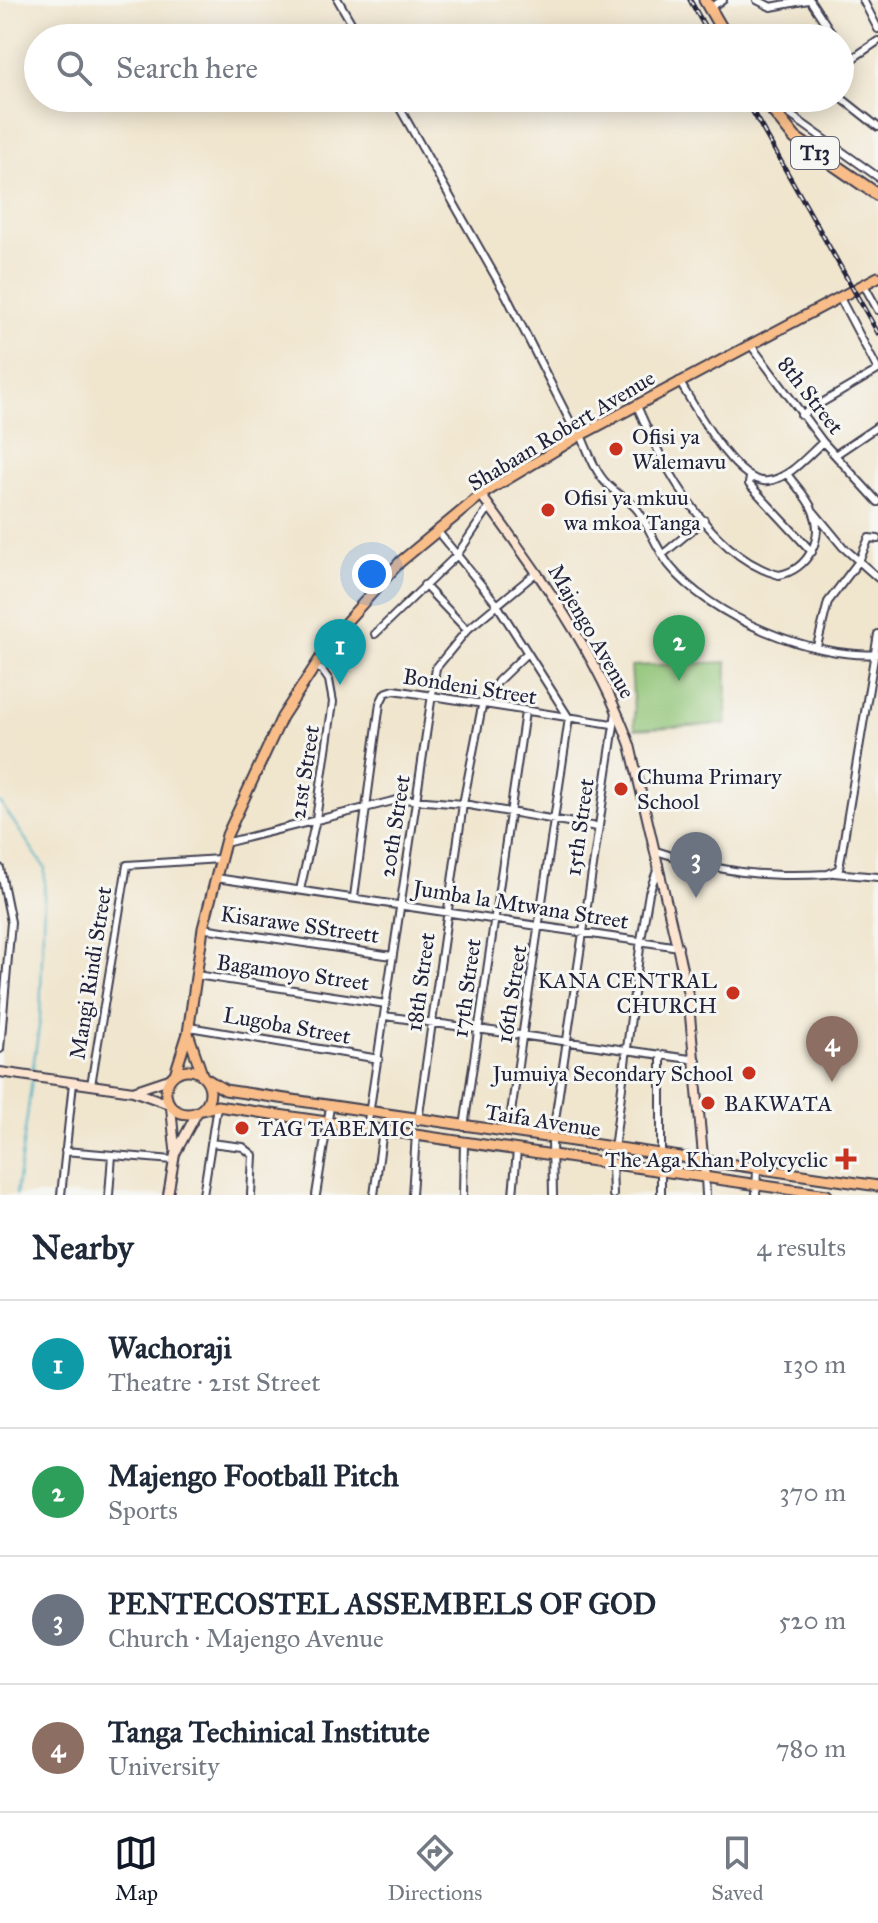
<!DOCTYPE html>
<html lang="en">
<head>
<meta charset="utf-8">
<style>
  :root { --surface:#fff; --page:#f2f2f3; --text:#1f2937; --muted:#747a83; --line:#e0e1e3; --accent:#111827 }
  body { margin:0; font-family:"IM FELL Great Primer",serif; background:var(--page); color:var(--text) }
  .you { position:absolute; left:372px; top:574px; width:28px; height:28px; margin:-20px; border:6px solid #fff; border-radius:50%; background:#1a73e8; box-shadow:0 0 0 12px #1a73e833 }
  .badge { display:grid; place-items:center; width:52px; height:52px; border-radius:50%; background:var(--accent); color:#fff; font-size:26px; font-weight:700 }
  .pin { position:absolute; translate:-50% -66px; filter:drop-shadow(0 2px 4px #0008) }
  .pin::after { content:''; position:absolute; top:42px; width:28px; height:24px; background:inherit; clip-path:polygon(0 0,100% 0,50% 100%) }
  .list { margin:0; padding:0; list-style:none }
  h2 { display:flex; justify-content:space-between; align-items:center; height:104px; margin:0; padding:0 32px; font-size:34px }
  h2 small { font-size:26px; font-weight:400; color:var(--muted) }
  .list li { display:grid; grid-template-columns:52px 1fr auto; gap:24px; align-items:center; box-sizing:border-box; height:128px; padding:0 32px; border-top:2px solid var(--line) }
  .list b { display:block; font-size:30px; white-space:nowrap }
  .list p { margin:0; font-size:26px; white-space:nowrap; color:var(--muted) }
  .list em { font-size:26px; font-style:normal; color:var(--muted) }
  .icon { flex:none; width:44px; height:44px; fill:none; stroke:currentColor; stroke-width:2; stroke-linecap:round; stroke-linejoin:round }
  .map { position:relative; flex:none; width:878px; height:1195px; overflow:hidden }
  .search { position:absolute; background:var(--surface); box-shadow:0 4px 20px #0003; left:24px; right:24px; top:24px; height:88px; display:flex; align-items:center; gap:20px; box-sizing:border-box; padding:0 28px; border-radius:44px; color:var(--muted); font-size:30px }
  .sheet { height:616px; background:var(--surface) }
  nav { display:flex; justify-content:space-around; align-items:center; box-sizing:border-box; height:112px; border-top:2px solid var(--line); background:var(--surface); font-size:22px; color:var(--muted) }
  nav a { display:grid; justify-items:center; gap:4px }
  nav .on { color:var(--accent) }
  .map>svg:first-child { display:block }
  .green { fill:#8ec375; stroke:#587258; stroke-width:2 }
  .lines { fill:none; stroke-linecap:round; stroke-linejoin:round }
  .stream { stroke:#43adc2; stroke-width:2 }
  .street-casing { stroke:#413f51; stroke-width:10 }
  .secondary-casing { stroke:#413f51; stroke-width:12 }
  .primary-casing { stroke:#413f51; stroke-width:13 }
  .highway-casing { stroke:#413f51; stroke-width:15 }
  .street { stroke:#fff; stroke-width:6 }
  .secondary { stroke:#fce5d0; stroke-width:8 }
  .primary { stroke:#f8bd89; stroke-width:9 }
  .highway { stroke:#f8bd89; stroke-width:11 }
  .rail-casing { stroke:#22223b; stroke-width:5 }
  .rail { stroke:#f6f6f2; stroke-width:2; stroke-dasharray:6; stroke-linecap:butt }
  .poi-dot { fill:#c8321e; stroke:#f6f6f2; stroke-width:3 }
  .labels { text-anchor:middle; stroke-width:6; stroke-linejoin:round; paint-order:stroke }
  .shield { fill:#f6f6f2; stroke:#626272; stroke-width:2 }
  .shield-label { font-size:20px; font-weight:bold; fill:#22223b }
  .street-label { font-size:22px; fill:#22223b; stroke:#f6f6f2 }
  .poi-label { font-size:22px; fill:#22223b; stroke:#f6f6f2; text-anchor:start }
</style>
</head>
<body>
<div class="map">
<svg width="878" height="1195" viewBox="0 0 878 1195">
  <rect width="100%" height="100%" fill="#f6f6f2"/>
  <filter id="ink" filterUnits="userSpaceOnUse"><feTurbulence type="fractalNoise" baseFrequency=".0125" numOctaves="2"/><feDisplacementMap in="SourceGraphic" scale="16" xChannelSelector="R" yChannelSelector="G"/><feConvolveMatrix kernelMatrix="1 2 1 2 8 2 1 2 1" color-interpolation-filters="sRGB"/></filter>
  <filter id="wash" filterUnits="userSpaceOnUse"><feTurbulence type="fractalNoise" baseFrequency=".006" numOctaves="4" result="noise"/><feDisplacementMap in="SourceGraphic" scale="32" xChannelSelector="R" yChannelSelector="G"/><feGaussianBlur stdDeviation="1.8" result="paint"/><feColorMatrix in="noise" values="0 0 0 0 0 0 0 0 0 0 0 0 0 0 0 0 0 1.4 0 .05"/><feComposite in="paint" operator="in"/></filter>
  <g filter="url(#wash)">
    <rect width="100%" height="100%" fill="#f0e5cd"/>
    <path class="green" d="M727,662L726,724L635,729L631,666Z"/>
    <g class="lines">
      <path class="stream" d="M0,802L45,868L40,1020L32,1074
        M16,1195L32,1080"/>
    </g>
  </g>
  <g filter="url(#ink)">
    <g class="lines">
      <defs>
        <path id="street" d="M338,0L360,38
          M757,0L771,7L808,0
          M810,0L835,38
          M863,0L878,29
          M709,8L723,0
          M840,47L849,62
          M840,67L878,41
          M840,97L878,127
          M394,98L506,295L578,437
          M782,109L878,177
          M781,111L796,98
          M864,285L878,310
          M750,344L823,442L878,502
          M679,381C694,405 736,486 768,481C790,478 807,456 823,442
          M637,406C663,466 710,557 779,575C807,570 825,539 813,511C808,498 795,485 787,474
          M801,415L878,370L840,298
          M581,435C588,451 595,472 607,484C617,495 630,499 639,512C650,529 657,549 669,565C710,617 813,659 878,654
          M835,455L878,426
          M750,477L749,484L812,552
          M814,512L843,547L878,578
          M438,532L496,603L569,718L508,1133
          M662,555L704,520
          M424,585L467,630
          M375,634L457,555L490,506
          M817,646L828,602L859,561L869,538L878,539
          M225,843L401,799L463,804L597,827
          M656,851C722,872 759,878 828,874L839,869L878,634
          M0,868L11,922L0,1049
          M834,873L878,877
          M216,878L679,947
          M300,890L316,819L333,702L329,680L322,670L314,667
          M354,897L380,703L385,693L394,690L612,724
          M203,928L392,956
          M196,975L386,1004
          M385,1016L697,1060
          M189,1027L379,1059
          M661,1056V1195
          M91,1085L127,865L220,859
          M418,1121L463,804L482,706L498,681L527,653
          M464,1127L525,712
          M367,1128L436,668L467,630L537,572
          M211,1143L243,1147L253,1155L251,1195
          M614,1149L641,940L649,893L659,865
          M65,1151L173,1160
          M612,1163L613,1195
          M705,1177L706,1195
          M61,1195L73,1083
          M109,1195L112,1155
          M203,1195L217,1106
          M316,1195L330,1107
          M374,1195L383,1130
          M412,1195L416,1134
          M463,1195L464,1141
          M513,1195L517,1150
          M553,1195L552,1140L616,712
          M756,1195L757,1168"/>
        <path id="secondary" d="M481,495C539,574 597,653 630,745L688,994L705,1177
          M0,1072L133,1091L169,1104
          M133,1091L169,1079
          M171,1107L175,1149
          M168,1195L175,1154L197,1113"/>
        <path id="primary" d="M189,1036L202,1074
          M166 1092a22 22 0 1 1 44 0a22 22 0 1 1-44 0Z
          M175,1074L188,1033L203,928L227,835L282,717L338,631L400,562L481,495L581,435L878,277
          M207,1079L225,1090L878,1186
          M202,1110L217,1106L827,1195"/>
        <path id="highway" d="M705,0L727,38
          M763,98L795,138L878,195"/>
      </defs>
      <use href="#street" class="street-casing"/>
      <use href="#secondary" class="secondary-casing"/>
      <use href="#primary" class="primary-casing"/>
      <use href="#highway" class="highway-casing"/>
      <use href="#street" class="street"/>
      <use href="#secondary" class="secondary"/>
      <use href="#primary" class="primary"/>
      <use href="#highway" class="highway"/>
      <defs>
        <path id="rail" d="M690,0L711,38
          M745,98L878,333"/>
      </defs>
      <use href="#rail" class="rail-casing"/>
      <use href="#rail" class="rail"/>
    </g>
  </g>
  <g class="poi-dot">
    <circle cx="616" cy="449" r="8"/>
    <circle cx="548" cy="510" r="8"/>
    <circle cx="621" cy="789" r="8"/>
    <circle cx="733" cy="993" r="8"/>
    <circle cx="749" cy="1073" r="8"/>
    <circle cx="708" cy="1103" r="8"/>
    <circle cx="242" cy="1128" r="8"/>
    <path d="M842 1147h8v8h8v8h-8v8h-8v-8h-8v-8h8z"/>
  </g>
  <g class="labels">
    <rect class="shield" x="791" y="137" width="48" height="32" rx="6"/>
    <g class="shield-label">
      <text x="815" y="160">T13</text>
    </g>
    <g class="street-label">
      <text transform="translate(811 395) rotate(52)" y="8">8th Street</text>
      <text transform="translate(561 430) rotate(-31)" y="8">Shabaan Robert Avenue</text>
      <text transform="translate(592 631) rotate(60)" y="8">Majengo Avenue</text>
      <text transform="translate(470 686) rotate(9)" y="8">Bondeni Street</text>
      <text transform="translate(304 772) rotate(-81)" y="8">21st Street</text>
      <text transform="translate(394 826) rotate(-81)" y="8">20th Street</text>
      <text transform="translate(579 827) rotate(-82)" y="8">15th Street</text>
      <text transform="translate(521 904) rotate(9)" y="8">Jumba la Mtwana Street</text>
      <text transform="translate(300 924) rotate(8)" y="8">Kisarawe SStreett</text>
      <text transform="translate(293 972) rotate(8)" y="8">Bagamoyo Street</text>
      <text transform="translate(90 973) rotate(-81)" y="8">Mangi Rindi Street</text>
      <text transform="translate(420 982) rotate(-82)" y="8">18th Street</text>
      <text transform="translate(466 988) rotate(-82)" y="8">17th Street</text>
      <text transform="translate(511 994) rotate(-81)" y="8">16th Street</text>
      <text transform="translate(287 1025) rotate(10)" y="8">Lugoba Street</text>
      <text transform="translate(543 1120) rotate(9)" y="8">Taifa Avenue</text>
    </g>
    <g class="poi-label">
      <text x="632" y="444">Ofisi ya<tspan x="632" dy="25">Walemavu</tspan></text>
      <text x="564" y="505">Ofisi ya mkuu<tspan x="564" dy="25">wa mkoa Tanga</tspan></text>
      <text x="637" y="784">Chuma Primary<tspan x="637" dy="25">School</tspan></text>
      <text x="717" y="988" text-anchor="end">KANA CENTRAL<tspan x="717" dy="25">CHURCH</tspan></text>
      <text x="733" y="1081" text-anchor="end">Jumuiya Secondary School</text>
      <text x="724" y="1111">BAKWATA</text>
      <text x="258" y="1136">TAG TABEMIC</text>
      <text x="828" y="1167" text-anchor="end">The Aga Khan Polycyclic</text>
    </g>
  </g>
</svg>
<div class="you"></div>
<div class="pin badge" style="left:340px;top:685px;background:#0f9aa8">1</div>
<div class="pin badge" style="left:679px;top:681px;background:#2e9e5b">2</div>
<div class="pin badge" style="left:696px;top:898px;background:#6b7280">3</div>
<div class="pin badge" style="left:832px;top:1082px;background:#8d6e63">4</div>
<div class="search"><svg class="icon" aria-label="search" viewBox="0 0 24 24"><circle cx="10" cy="10" r="6"/><path d="M15 15l6 6"/></svg>Search here</div>
</div>
<section class="sheet">
<h2>Nearby<small>4 results</small></h2>
<ul class="list">
<li><span class="badge" style="background:#0f9aa8">1</span><div><b>Wachoraji</b><p>Theatre · 21st Street</p></div><em>130 m</em></li>
<li><span class="badge" style="background:#2e9e5b">2</span><div><b>Majengo Football Pitch</b><p>Sports</p></div><em>370 m</em></li>
<li><span class="badge" style="background:#6b7280">3</span><div><b>PENTECOSTEL ASSEMBELS OF GOD</b><p>Church · Majengo Avenue</p></div><em>520 m</em></li>
<li><span class="badge" style="background:#8d6e63">4</span><div><b>Tanga Techinical Institute</b><p>University</p></div><em>780 m</em></li>
</ul>
</section>
<nav>
<a class="on"><svg class="icon" aria-label="map" viewBox="0 0 24 24"><path d="M3 6l6-2 6 2 6-2v14l-6 2-6-2-6 2zM9 4v14M15 6v14"/></svg>Map</a>
<a><svg class="icon" aria-label="directions" viewBox="0 0 24 24"><path d="M12 3l9 9-9 9-9-9zM9 14v-3h6M13 9l2 2-2 2"/></svg>Directions</a>
<a><svg class="icon" aria-label="saved" viewBox="0 0 24 24"><path d="M7 4h10v16l-5-4-5 4z"/></svg>Saved</a>
</nav>
</body>
</html>
